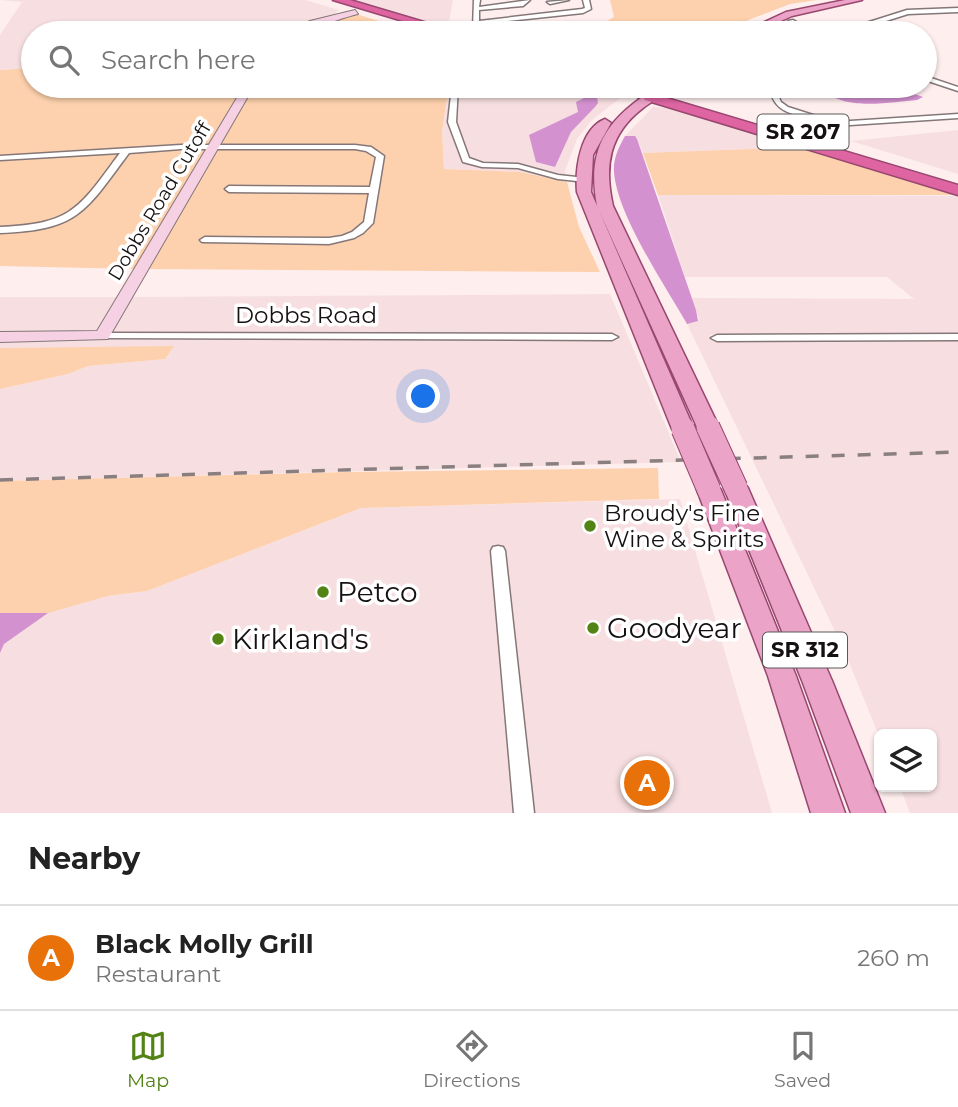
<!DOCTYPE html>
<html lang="en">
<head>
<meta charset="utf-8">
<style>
  :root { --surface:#fff; --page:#f6f6f6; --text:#222; --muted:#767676; --line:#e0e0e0; --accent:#538314 }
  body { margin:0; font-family:Montserrat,sans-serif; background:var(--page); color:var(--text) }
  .controls { position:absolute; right:21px; bottom:21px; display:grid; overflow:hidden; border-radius:10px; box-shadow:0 2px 5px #0004 }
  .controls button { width:63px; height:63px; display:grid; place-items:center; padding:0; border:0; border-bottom:2px solid var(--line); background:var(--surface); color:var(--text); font:35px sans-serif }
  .you { position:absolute; left:424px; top:397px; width:24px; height:24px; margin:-18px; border:5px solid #fff; border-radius:50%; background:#1a73e8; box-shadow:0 0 0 10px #1a73e833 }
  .badge { display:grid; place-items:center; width:46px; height:46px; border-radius:50%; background:var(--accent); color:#fff; font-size:23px; font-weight:700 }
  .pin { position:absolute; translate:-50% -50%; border:4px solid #fff; box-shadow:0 2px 7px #0006 }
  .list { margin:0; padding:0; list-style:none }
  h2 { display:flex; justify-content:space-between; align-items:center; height:91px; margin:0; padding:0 28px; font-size:30px }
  h2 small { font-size:23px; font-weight:400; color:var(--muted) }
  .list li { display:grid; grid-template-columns:46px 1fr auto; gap:21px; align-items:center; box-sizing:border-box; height:105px; padding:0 28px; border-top:2px solid var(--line) }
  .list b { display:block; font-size:26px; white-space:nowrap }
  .list p { margin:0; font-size:23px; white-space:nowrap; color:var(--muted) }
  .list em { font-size:23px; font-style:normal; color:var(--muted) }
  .icon { flex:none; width:38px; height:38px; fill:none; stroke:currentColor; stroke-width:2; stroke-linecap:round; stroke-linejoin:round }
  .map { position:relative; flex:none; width:958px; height:813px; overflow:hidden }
  .search { position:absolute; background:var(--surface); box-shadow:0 2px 5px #0004; left:21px; right:21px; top:21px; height:77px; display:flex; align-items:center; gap:18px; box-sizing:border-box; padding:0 24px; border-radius:38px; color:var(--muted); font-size:26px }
  .sheet { height:196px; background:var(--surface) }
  nav { display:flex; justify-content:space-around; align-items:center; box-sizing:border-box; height:98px; border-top:2px solid var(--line); background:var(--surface); font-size:19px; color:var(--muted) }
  nav a { display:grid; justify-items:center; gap:4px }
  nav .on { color:var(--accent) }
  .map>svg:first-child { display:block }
  .built { fill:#f7dfe1; fill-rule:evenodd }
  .green { fill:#fdd1ad }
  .water { fill:#d391d0 }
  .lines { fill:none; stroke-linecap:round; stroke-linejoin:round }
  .street-casing { stroke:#857778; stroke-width:3 }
  .secondary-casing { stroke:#857778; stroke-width:2 }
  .primary-casing { stroke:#98476f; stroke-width:3 }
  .highway-casing { stroke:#98476f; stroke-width:3 }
  .street { fill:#fff; fill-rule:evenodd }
  .secondary { fill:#f5d1e3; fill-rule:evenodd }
  .primary { fill:#eba3c7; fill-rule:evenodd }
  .highway { fill:#de65a2; fill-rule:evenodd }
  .rail { stroke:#8a7f80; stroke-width:3.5; stroke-dasharray:13 13; stroke-linecap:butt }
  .primary-bridge-casing { stroke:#98476f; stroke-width:25; stroke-linecap:butt }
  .primary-bridge { stroke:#eba3c7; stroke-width:23 }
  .poi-dot { fill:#538314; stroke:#fff; stroke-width:2.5 }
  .labels { text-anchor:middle; stroke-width:7; stroke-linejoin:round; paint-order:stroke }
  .far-street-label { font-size:19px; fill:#151011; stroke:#fff }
  .shield { fill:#fff; stroke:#5b5858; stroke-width:2 }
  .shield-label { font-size:21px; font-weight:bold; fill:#151011 }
  .street-label { font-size:23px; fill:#151011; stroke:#fff }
  .poi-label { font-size:23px; fill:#151011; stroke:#fff; text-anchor:start }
  .near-poi-label { font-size:28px; fill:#151011; stroke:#fff; text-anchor:start }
</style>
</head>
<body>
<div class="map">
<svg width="958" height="813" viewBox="0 0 958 813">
  <rect width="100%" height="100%" fill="#feeeee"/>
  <path class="built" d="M0,0H305L339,10L332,16L287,33H33V68L0,70V35L22,2Z
    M350,0H453L448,27Z
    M449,86H596L625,94L591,121L577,139L565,171L567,182L520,172L444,169L442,131ZM587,92L606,94L597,97L595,107L571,132L555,167L536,162L578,112L577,102L587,98Z
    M653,107L677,109L808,147L643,153L637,139L625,136Z
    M958,130V174L851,141Z
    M658,195L958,196V334L710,335L713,341L958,340V813H910L900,787H932V734H879V736L844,650L687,324L699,319L692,298L914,299L887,277H685Z
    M610,294L681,462L0,481V389L68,374L88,366L165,359L173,347L0,348V340H619L617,334L110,333L130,297Z
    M0,297H118L97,333L0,334Z
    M680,499L772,813H0V653L4,644L47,612L108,596L147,591L361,508Z"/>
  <path class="green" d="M610,0H817L790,4L715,33H587L614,17Z
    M353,13L418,33H294Z
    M33,68V86H246L135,269L0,266V70Z
    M253,86H449L442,131L444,169L520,172L567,182L579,227L600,272L146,269Z
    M808,147L954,195H658L643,153Z
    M174,346L165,359L88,366L68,374L0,389V348Z
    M658,468L659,499L361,508L147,591L108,596L48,613H0V481L347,472Z"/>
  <path class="water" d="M581,86H590L607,94L597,97L598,103L595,107L571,132L555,167L536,162L529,135L578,112L576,102L588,96Z
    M826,86H892L923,97L917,100C892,102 839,112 824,88Z
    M625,136H635L637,139L696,310L698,321L687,324C665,285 617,215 614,172C613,158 619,147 625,136Z
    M0,613H48L4,644L0,653Z"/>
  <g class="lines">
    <defs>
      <path id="street" d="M474,0H480L479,7L530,0L523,6L479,10V21L582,9L585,8L583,0H589L591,9L583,13L479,24V28L474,33H468L473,28Z
        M569,0L550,4L547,2Z
        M958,8V12L908,14L867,27L804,33L805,32L788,21L793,20L811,31L866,23L907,10Z
        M925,76L958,87V91L925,80Z
        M452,86H458L456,122L469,158L483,163L518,164L558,175L586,178V182L558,179L518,168L482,167L463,162L448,122Z
        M768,86H774L781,102L788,107L835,122L958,114V118L835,126L800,116L778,127H775V123L793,114C777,109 773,101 768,86Z
        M181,145H355L371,147L384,156L373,223L363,233L354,238L329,244L202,242L200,240L205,237L329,238L342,236L352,232L364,222L369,193L229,192L225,189L229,186L370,187L376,157L366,151L355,149H181L129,153C85,212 79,230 0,233V227C73,224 79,208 120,153L0,160V156Z
        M102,333L612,334L618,337L612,340L98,338L96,336L98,334Z
        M958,334V340L717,341L711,338L717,335Z
        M498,546L503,547L505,551L534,813H514L491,551L493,547Z"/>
      <path id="secondary" d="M355,10L358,14C340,18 301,34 286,33L310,21Z
        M244,86H254L108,339L0,342V332L97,331Z"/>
      <path id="primary" d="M845,0H862L792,16L754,33H741L786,12Z
        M616,86L649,93L661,86H675C666,95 653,100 643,108C609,134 604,166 613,206L719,427L716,432H700L697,427L597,206C588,157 600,127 641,98L616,90Z
        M605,119L611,123L593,155L591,192L694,429L691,434H675L672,429L577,192C575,169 580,129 605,119Z
        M736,480L744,483L748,488L833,683L885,813H851L803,683L724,488L728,483Z
        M709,482L717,485L721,490L796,676L845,813H811L768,676L697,490L701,485Z"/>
      <path id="highway" d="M333,0H350L461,33H443Z
        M605,86H625L627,88L620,92Z
        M650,93L958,185V195L645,100L643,97Z"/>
    </defs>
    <use href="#street" class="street-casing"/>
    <use href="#secondary" class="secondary-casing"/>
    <use href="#primary" class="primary-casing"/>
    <use href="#highway" class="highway-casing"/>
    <use href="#street" class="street"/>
    <use href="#secondary" class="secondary"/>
    <use href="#primary" class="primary"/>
    <use href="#highway" class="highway"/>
    <path class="rail" d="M0,480L958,452"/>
    <defs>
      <path id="primary-bridge" d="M708,427L736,488
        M683,429L709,490"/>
    </defs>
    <use href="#primary-bridge" class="primary-bridge-casing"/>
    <use href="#primary-bridge" class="primary-bridge"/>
  </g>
  <g class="poi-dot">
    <circle cx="590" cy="526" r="7"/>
    <circle cx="323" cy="592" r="7"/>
    <circle cx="593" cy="628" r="7"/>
    <circle cx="218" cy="639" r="7"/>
  </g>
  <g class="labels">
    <g class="far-street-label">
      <text transform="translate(159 201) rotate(-59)" y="7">Dobbs Road Cutoff</text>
    </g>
    <g class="shield">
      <rect x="757.5" y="114.5" width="91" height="35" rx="5"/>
      <rect x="763" y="632.5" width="84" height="35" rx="5"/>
    </g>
    <g class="shield-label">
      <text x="803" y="139">SR 207</text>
      <text x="805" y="657">SR 312</text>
    </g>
    <g class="street-label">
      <text x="306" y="323">Dobbs Road</text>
    </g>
    <g class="poi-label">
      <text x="604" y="521">Broudy's Fine<tspan x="604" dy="26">Wine &amp; Spirits</tspan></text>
    </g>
    <g class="near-poi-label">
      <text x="337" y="602">Petco</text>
      <text x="607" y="638">Goodyear</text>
      <text x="232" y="649">Kirkland's</text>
    </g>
  </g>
</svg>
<div class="controls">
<button><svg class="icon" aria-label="layers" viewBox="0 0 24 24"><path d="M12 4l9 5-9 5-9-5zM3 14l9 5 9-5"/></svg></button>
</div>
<div class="you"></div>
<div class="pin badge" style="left:647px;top:783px;background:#e8710a">A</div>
<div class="search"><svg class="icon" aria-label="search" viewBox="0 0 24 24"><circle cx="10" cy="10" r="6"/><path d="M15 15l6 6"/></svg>Search here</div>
</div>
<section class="sheet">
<h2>Nearby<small></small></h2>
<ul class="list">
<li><span class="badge" style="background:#e8710a">A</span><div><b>Black Molly Grill</b><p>Restaurant</p></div><em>260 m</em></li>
</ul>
</section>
<nav>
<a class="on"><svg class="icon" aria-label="map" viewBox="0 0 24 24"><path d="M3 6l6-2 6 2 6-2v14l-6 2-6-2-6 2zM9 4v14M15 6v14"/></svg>Map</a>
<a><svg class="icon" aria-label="directions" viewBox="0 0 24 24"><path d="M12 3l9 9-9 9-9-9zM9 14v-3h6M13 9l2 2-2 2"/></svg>Directions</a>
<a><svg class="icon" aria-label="saved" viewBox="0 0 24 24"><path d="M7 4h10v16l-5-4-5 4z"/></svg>Saved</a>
</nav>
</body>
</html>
